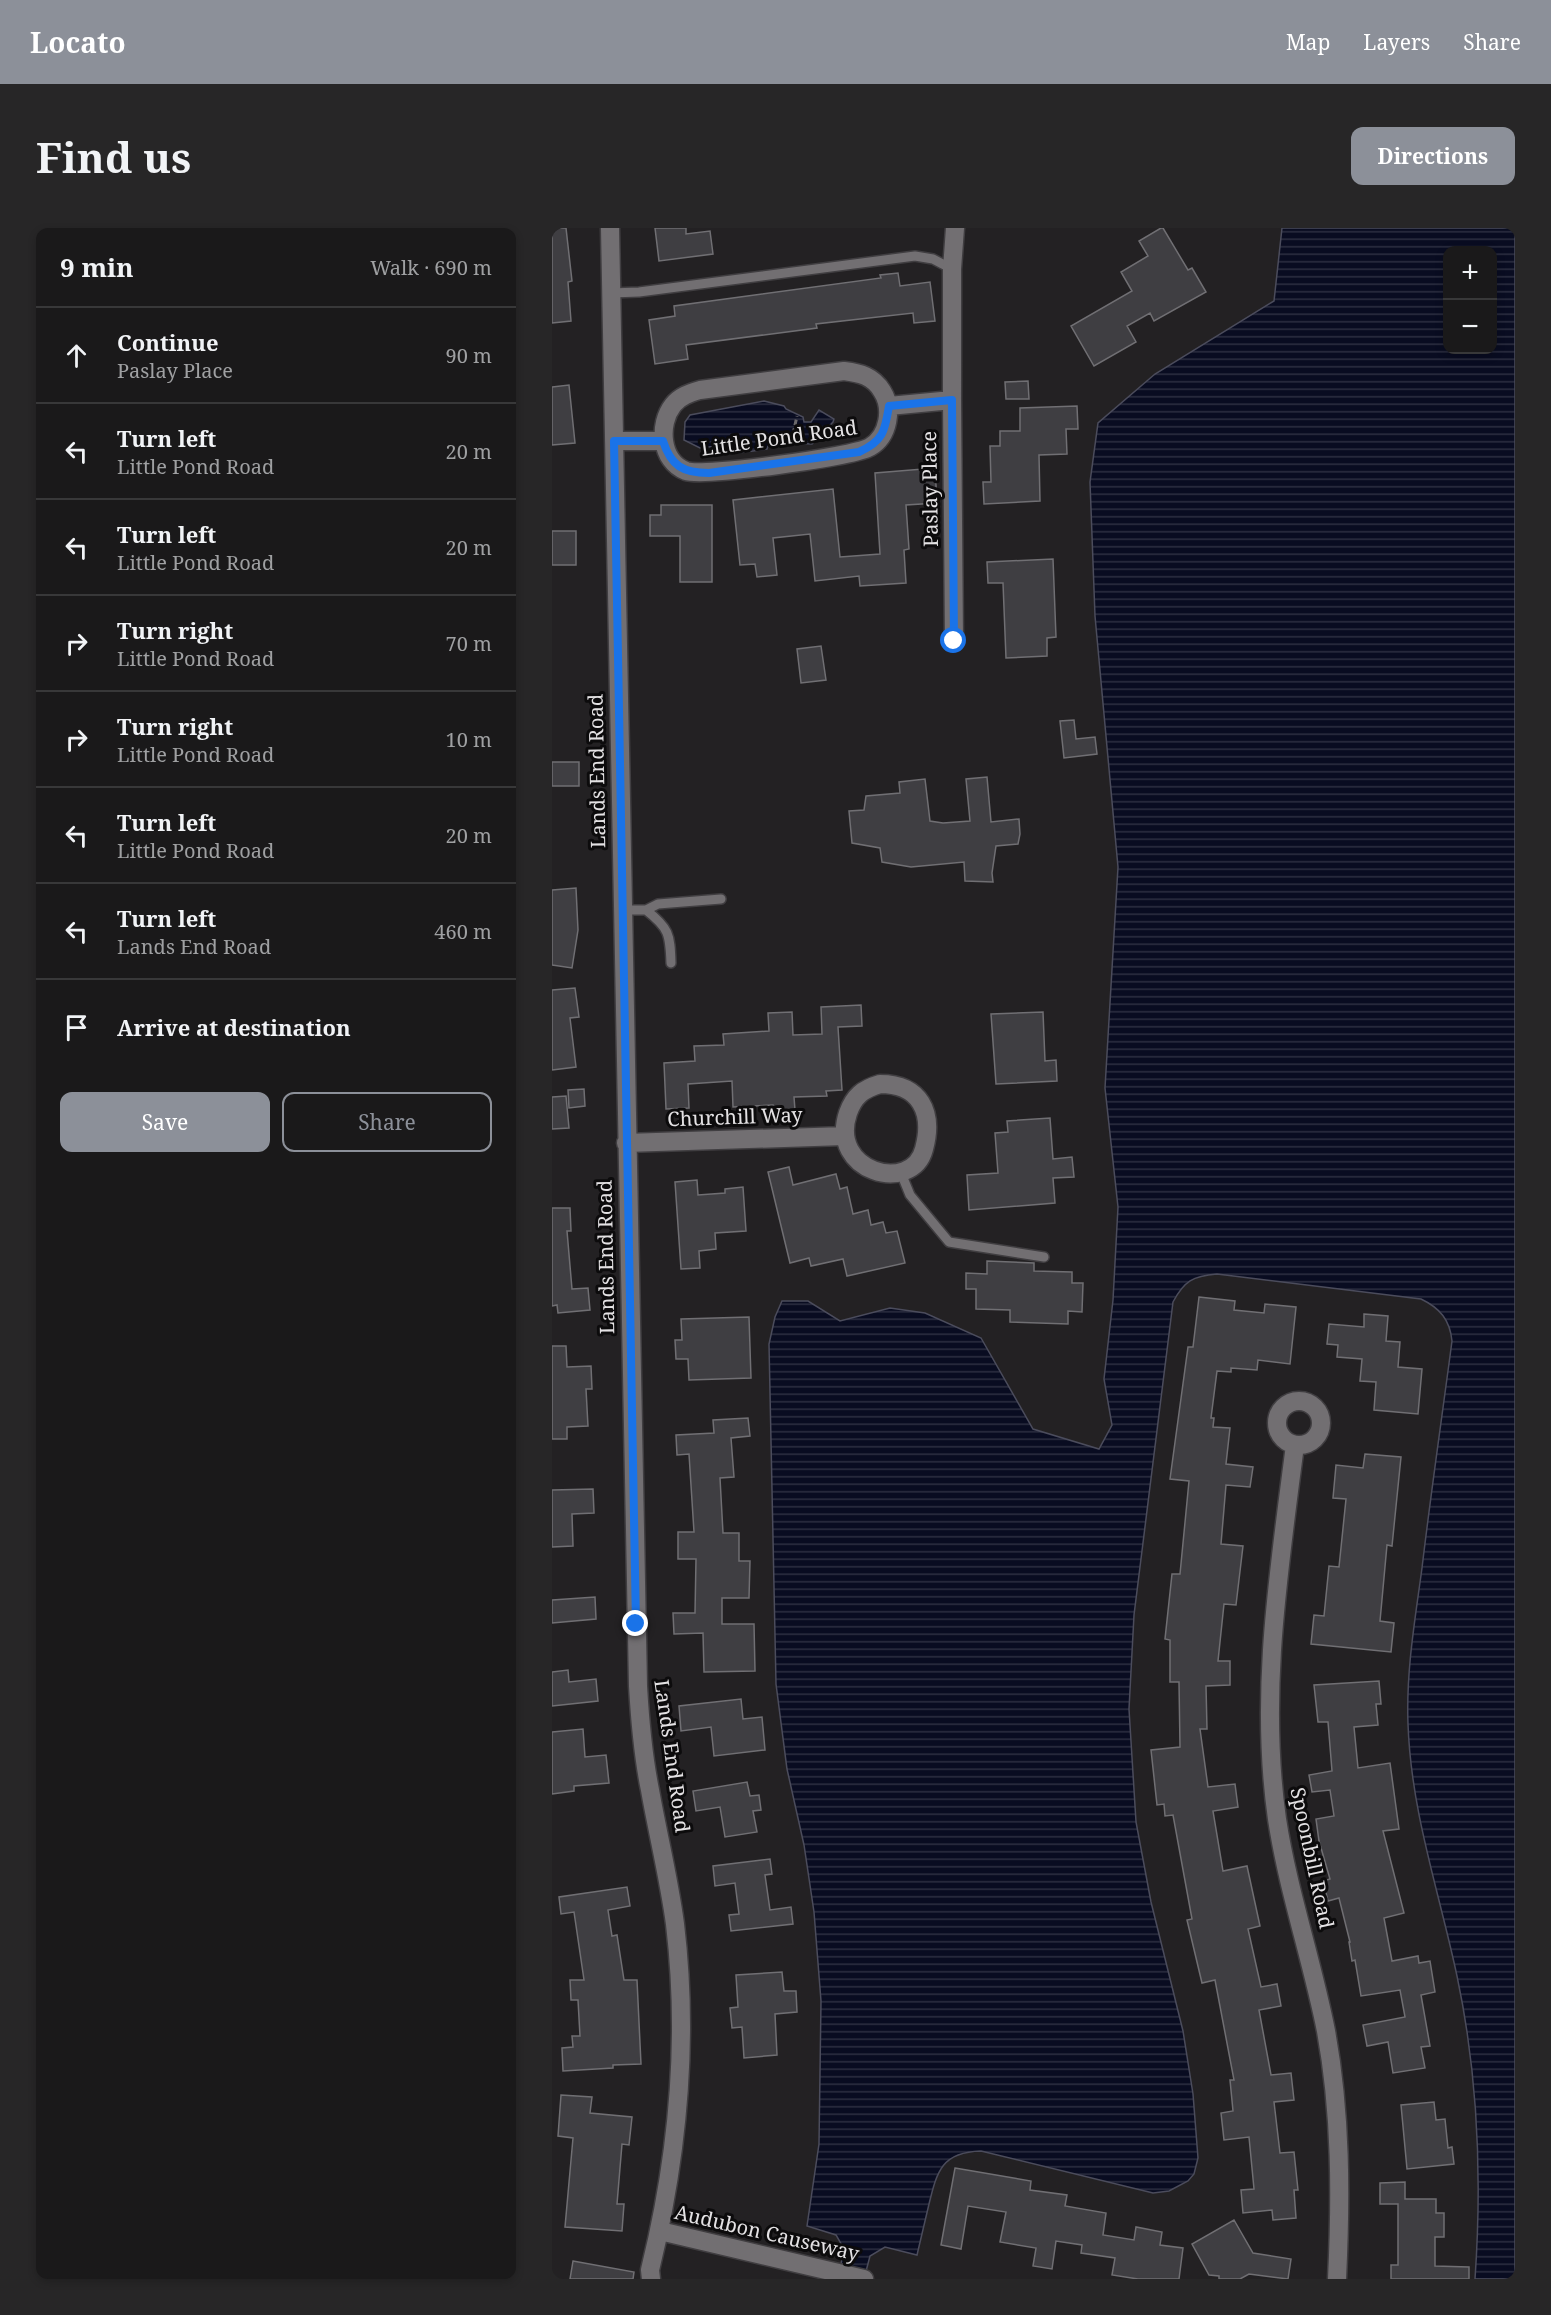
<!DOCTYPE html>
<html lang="en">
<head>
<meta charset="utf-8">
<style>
  :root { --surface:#1a191a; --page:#272627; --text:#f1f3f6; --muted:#9fa0a2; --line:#383839; --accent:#8c9099 }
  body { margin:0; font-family:"Noto Serif",serif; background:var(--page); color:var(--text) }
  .controls { position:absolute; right:18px; top:18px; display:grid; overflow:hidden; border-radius:12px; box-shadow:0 3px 9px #0003 }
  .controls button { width:54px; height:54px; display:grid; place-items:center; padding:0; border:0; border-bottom:2px solid var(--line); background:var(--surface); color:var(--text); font:30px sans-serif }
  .stop { position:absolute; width:18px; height:18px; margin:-14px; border:4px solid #1a73e8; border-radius:50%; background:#fff }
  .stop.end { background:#1a73e8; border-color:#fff; box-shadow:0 2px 6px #0008 }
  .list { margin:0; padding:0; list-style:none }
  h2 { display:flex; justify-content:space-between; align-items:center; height:78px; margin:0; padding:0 24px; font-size:26px }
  h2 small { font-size:20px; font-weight:400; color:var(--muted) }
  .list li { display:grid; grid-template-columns:39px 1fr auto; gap:18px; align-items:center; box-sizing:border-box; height:96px; padding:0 24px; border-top:2px solid var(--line) }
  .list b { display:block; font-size:22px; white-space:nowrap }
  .list p { margin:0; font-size:20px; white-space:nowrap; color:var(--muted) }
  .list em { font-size:20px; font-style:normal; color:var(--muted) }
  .actions { display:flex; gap:12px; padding:18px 24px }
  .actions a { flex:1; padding:14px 0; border:2px solid var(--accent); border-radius:12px; text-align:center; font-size:21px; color:var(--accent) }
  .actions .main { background:var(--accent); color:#fff }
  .icon { flex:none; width:33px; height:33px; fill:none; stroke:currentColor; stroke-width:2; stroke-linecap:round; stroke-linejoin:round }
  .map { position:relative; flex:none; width:963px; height:2051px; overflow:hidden; border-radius:12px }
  header { display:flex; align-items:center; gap:36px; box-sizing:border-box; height:84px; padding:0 30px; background:var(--accent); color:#fff }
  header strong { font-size:28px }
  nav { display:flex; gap:33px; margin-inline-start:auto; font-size:21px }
  .intro { display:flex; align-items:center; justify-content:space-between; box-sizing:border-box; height:144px; padding:0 36px }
  h1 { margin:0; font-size:42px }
  .button { padding:15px 27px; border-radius:12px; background:var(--accent); color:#fff; font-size:21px; font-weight:700 }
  main { display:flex; gap:36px; padding:0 36px }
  aside { flex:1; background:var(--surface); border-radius:12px; box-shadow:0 3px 9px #0003 }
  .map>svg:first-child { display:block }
  .water { fill:url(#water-rules); stroke:#4b4c5c; stroke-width:1.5; fill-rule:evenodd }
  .building { fill:#3f3e42; stroke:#706f73; stroke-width:1.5 }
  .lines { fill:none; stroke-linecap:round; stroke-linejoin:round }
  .lane-casing { stroke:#403e41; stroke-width:12 }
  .street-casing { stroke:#403e41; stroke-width:21 }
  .path { stroke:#6b696b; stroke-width:3; stroke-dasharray:6 3; stroke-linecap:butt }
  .lane { stroke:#726f72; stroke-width:9 }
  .street { stroke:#726f72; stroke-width:18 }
  .route { stroke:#1a73e8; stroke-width:8 }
  .labels { text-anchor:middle; stroke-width:6; stroke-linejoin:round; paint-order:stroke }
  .street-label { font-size:20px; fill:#e4e2e4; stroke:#0c0b0c }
</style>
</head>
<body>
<header>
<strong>Locato</strong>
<nav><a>Map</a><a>Layers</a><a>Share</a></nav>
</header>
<div class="intro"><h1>Find us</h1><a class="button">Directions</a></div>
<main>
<aside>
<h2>9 min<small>Walk · 690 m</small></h2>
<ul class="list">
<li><svg class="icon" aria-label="ahead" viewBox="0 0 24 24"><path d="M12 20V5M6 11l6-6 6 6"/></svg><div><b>Continue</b><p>Paslay Place</p></div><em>90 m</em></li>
<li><svg class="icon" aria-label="left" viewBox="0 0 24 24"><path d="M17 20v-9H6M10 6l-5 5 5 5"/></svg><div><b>Turn left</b><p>Little Pond Road</p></div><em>20 m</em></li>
<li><svg class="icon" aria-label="left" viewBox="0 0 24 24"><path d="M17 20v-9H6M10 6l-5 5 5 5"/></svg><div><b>Turn left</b><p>Little Pond Road</p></div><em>20 m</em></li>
<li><svg class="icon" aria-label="right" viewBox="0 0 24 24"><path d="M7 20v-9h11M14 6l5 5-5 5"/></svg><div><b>Turn right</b><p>Little Pond Road</p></div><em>70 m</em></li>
<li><svg class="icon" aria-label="right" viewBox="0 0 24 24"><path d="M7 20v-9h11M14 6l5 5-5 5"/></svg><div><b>Turn right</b><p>Little Pond Road</p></div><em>10 m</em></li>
<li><svg class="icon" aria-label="left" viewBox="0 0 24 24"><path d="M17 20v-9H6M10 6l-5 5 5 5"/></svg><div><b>Turn left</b><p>Little Pond Road</p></div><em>20 m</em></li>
<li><svg class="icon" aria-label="left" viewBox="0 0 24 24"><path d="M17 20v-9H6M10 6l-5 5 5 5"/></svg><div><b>Turn left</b><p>Lands End Road</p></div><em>460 m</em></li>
<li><svg class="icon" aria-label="arrive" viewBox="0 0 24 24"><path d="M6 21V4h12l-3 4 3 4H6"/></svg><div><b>Arrive at destination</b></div></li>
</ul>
<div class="actions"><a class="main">Save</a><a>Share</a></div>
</aside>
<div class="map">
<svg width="963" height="2051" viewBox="0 0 963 2051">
  <defs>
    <pattern id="water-rules" width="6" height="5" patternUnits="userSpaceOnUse" patternTransform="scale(1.5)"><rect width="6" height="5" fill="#090c21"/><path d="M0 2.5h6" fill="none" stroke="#2d2f41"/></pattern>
  </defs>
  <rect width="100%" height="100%" fill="#232123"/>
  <path class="water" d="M730,0H963V2051H923C930,1950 926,1847 905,1748C887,1663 859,1584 856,1496C854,1443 863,1392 870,1340C879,1264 890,1189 900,1113C898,1092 888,1080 869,1071L665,1046C641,1048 632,1053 621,1074L582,1387L577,1481L584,1594L599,1674L631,1803L641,1866L646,1930L642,1946L636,1953L617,1963L601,1965L429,1923C390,1924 385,1943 377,1976C373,1993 369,2010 365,2027L333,2019L318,2028L312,2051H286L292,2021L284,2007L255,1998L267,1916L269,1773L262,1684L252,1617L235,1541L224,1456L217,1116L223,1089L230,1073H256L288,1093L338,1080L373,1085L429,1110L481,1201L547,1221L560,1197L552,1151L561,1072L566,979L553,860L566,639L543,388L538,254L546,195L603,146L722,73ZM896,22H940V122H896Z
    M212,173L232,178L234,181L251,189L252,194H259L267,182L282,191L281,194L260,216L239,215L222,210L218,211L215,221L186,225L165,218L148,220L132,212L133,194L138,187Z"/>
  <path class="building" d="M0,0H14L20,53L16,54L19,93L0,95Z
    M103,0H134V6L158,3L161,26L107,33Z
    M609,0H611L636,42L640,40L654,64L602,93L598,85L575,98L584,114L542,138L519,98L580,63L569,44L596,28L587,13Z
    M346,45L348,58L378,54L383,93L362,95L361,85L264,96L265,100L134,117L136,131L103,136L97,92L123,88L122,78L329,50L328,47Z
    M476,153L477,171H454L453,154Z
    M17,157L23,215L0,217V159Z
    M525,178L526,201H514L515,226L487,227L488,273L432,276L431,254H439L438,218H448V203H468V180Z
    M383,240L385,275L354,277L357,321L352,322L354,355L308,358L307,348L263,353L258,306L221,310L225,347L205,349L203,336L188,337L181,272L281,261L288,329L328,326L323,245Z
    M109,277H160V354H128V308H98V287H109Z
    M0,303H24V337H0Z
    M501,331L504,409L495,410V428L454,430L451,355H436L435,334Z
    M269,418L274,452L249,455L245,421Z
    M522,492L524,511L543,509L545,526L512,530L508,493Z
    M0,534H27V558H0Z
    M435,549L439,594L467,591L468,606L466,616L444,618L440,645L441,654L413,653L412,634L359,639L330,634L328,620L300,615L297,583L312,582L314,568L348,565L347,554L373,551L378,593L391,595L418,593L414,551Z
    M24,660L26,702L20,740L0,737V662Z
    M23,760L27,789L18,790L24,839L0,842V762Z
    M309,777L310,798L286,799L290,862L274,863L275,868L242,869L243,882L221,883V877L181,879L180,853L136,856L137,880L114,881L112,835L143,833L142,818L172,817L171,806L217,803L216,785L240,784L241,807L270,806L269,779Z
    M491,784L493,833L504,832L505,853L444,856L439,786Z
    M32,861L33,878L17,880L16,862Z
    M14,868L17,900L0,901V869Z
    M498,890L501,931L520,929L522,949L501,950L503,975L417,982L415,947L446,945L443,905L456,904L455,893Z
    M237,939L241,957L284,946L288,961L295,959L301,986L316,982L319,997L331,994L334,1005L345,1003L353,1035L295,1048L291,1031L259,1038L257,1030L238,1035L216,944Z
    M145,952L146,967L173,965V961L191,959L194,1003L163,1005L164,1021L147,1023L148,1040L129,1041L123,954Z
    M0,980H18L19,1003H15L20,1061L36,1060L38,1082L6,1085L5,1077L0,1078Z
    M435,1033L482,1035V1043L520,1044V1055H531L530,1084L516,1083V1096L458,1094V1082L424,1081V1061H414V1045L435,1046Z
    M647,1069L683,1073L682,1082L712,1085L713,1076L744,1079L738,1136L706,1132L705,1142L679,1140V1144L665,1143L659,1190H662L661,1199L678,1200L674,1236L701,1239L698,1259L674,1257L669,1316L691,1318L684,1377L672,1376L666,1433H678V1457L654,1458L655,1501H648L656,1559L683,1556L686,1579L661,1583L671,1643L695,1638L708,1698L696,1701L709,1759L725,1756L729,1778L707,1782L719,1847L739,1845L742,1872L722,1874L728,1925L742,1924L746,1962H742L744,1990L721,1992L720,1982L691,1985L689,1962L702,1961L697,1909L672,1912L669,1885L681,1883L678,1852H682L663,1752L650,1755L635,1692L640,1691L621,1587L613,1588L612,1576L605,1577L599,1522L628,1519L627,1454H618V1412L613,1411L620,1346H628L637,1253L618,1251L636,1119H641Z
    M812,1086L836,1088L834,1113L848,1114L846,1139L870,1141L866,1186L822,1182L824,1154L808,1153L810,1131L785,1129L786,1117L775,1116L777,1096L812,1099Z
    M197,1089L199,1150L137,1152L136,1131H124L123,1112H130L129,1091Z
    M0,1118H14L15,1139L39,1138L40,1161H34L36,1198L15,1199V1211H0Z
    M196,1190L198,1208L179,1210L182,1249L168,1250L171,1305H187V1333H198L197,1370H170V1396H202L203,1443L152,1444L151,1405L122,1406L121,1385H143L144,1331H126V1304H142L137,1226L125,1227L124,1207L162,1205L161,1192Z
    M813,1226L849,1229L840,1318L835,1317L828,1393L842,1395L839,1424L759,1416L762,1387L772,1388L777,1338L787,1339L794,1271L781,1270L784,1237L811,1240Z
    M41,1261L42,1285L20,1286L21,1318L0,1319V1262Z
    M43,1369L44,1391L0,1395V1372Z
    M16,1442L17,1454L44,1451L46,1473L0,1478V1444Z
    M827,1453L829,1476H824L826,1497L802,1499L806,1540L838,1535L847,1601L831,1603L852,1685L832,1690L840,1733L866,1728L867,1735L878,1733L883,1764L869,1767L878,1818L869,1819L873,1840L841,1845L836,1814L815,1818L811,1797L853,1789L848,1762L809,1768L803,1732L800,1733L797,1714H798L787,1670L776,1673L771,1653L778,1651L767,1613L764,1591L782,1588L778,1562L760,1564L757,1547L780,1543L776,1494H766L762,1457Z
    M189,1471L191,1491L210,1489L213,1522L162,1528L159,1499L129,1503L127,1478Z
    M31,1501L33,1529L54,1527L57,1555L22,1558V1563L0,1566V1504Z
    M195,1554L198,1568L207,1567L209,1582L201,1583L205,1604L173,1609L168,1579L144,1583L141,1563Z
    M218,1631L220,1646L213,1647L218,1682L239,1679L241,1696L179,1703L177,1687L187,1686L183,1655L163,1658L161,1638Z
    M75,1659L78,1678L56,1682L60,1708L65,1707L72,1752H85L89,1836L61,1837V1840L11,1843L10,1820L21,1819L20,1808H28L26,1772H19L18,1752H32L22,1684L9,1686L7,1669Z
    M230,1744L232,1763H244L245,1784L223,1786L225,1827L192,1830L190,1799L180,1800L178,1780L186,1779L184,1747Z
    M9,1867L40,1869L38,1885L80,1889L77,1917L70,1916L65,1976H72L70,2003L13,1999L21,1910L6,1908Z
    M882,1874L884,1892L893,1891L896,1920L900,1919L902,1936L855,1941L849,1877Z
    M403,1940L479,1953L478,1962L515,1967L513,1978L554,1985L551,2007L582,2012L584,1999L610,2004L608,2017L631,2020L627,2051H586L560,2047L563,2030L529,2025L530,2017L504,2013L500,2041L481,2038L484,2020L448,2014L454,1984L416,1978L409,2021L389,2017Z
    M853,1954V1971H884V1985H892V2009H883V2038L917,2039V2051H839V2037H846V1976H828V1955Z
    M682,1992L701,2025L739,2031L736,2051L697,2046L688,2051H667V2048L657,2047L640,2016Z
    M21,2033L82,2044L81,2051H18Z"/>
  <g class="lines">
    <defs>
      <path id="lane" d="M59,65L87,64L363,28L381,31L400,41
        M70,682H94L106,676L169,671
        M94,682C117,700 118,706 119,735
        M349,945L358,967L397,1014L492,1029"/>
      <path id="street" d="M58,0L86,1458C88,1493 91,1528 98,1562C106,1607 117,1651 123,1696C137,1813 126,1928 98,2042L99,2051
        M292,143C308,145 321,148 330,163C341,180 337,208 318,219C301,229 151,249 134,243C108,233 106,196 121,177C128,168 138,165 148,162Z
        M337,178L400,172
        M62,213H111
        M402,413L400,172V41L403,0
        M328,856C368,856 382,884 372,921C360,967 276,944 296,885C302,868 311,861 328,856Z
        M74,915L292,908
        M725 1195a22 22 0 1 1 44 0a22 22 0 1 1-44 0Z
        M743,1217C727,1342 707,1466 725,1591C736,1663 760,1732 774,1803C789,1885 789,1968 785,2051
        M108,2003L312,2051"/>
    </defs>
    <use href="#lane" class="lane-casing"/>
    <use href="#street" class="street-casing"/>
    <path class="path" d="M239,215L245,188"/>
    <use href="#lane" class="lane"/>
    <use href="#street" class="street"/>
  </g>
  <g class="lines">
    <path class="route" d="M84,1396L62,213H111C119,238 131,245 157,245L307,224C332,213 333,202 337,178L400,172L402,413"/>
  </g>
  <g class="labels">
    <g class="street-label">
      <text transform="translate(227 210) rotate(-8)" y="7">Little Pond Road</text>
      <text transform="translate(378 261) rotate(-91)" y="7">Paslay Place</text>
      <text transform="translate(45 543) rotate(-91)" y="7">Lands End Road</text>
      <text transform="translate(183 889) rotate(-2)" y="7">Churchill Way</text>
      <text transform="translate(54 1029) rotate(-91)" y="7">Lands End Road</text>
      <text transform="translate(120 1528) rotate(82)" y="7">Lands End Road</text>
      <text transform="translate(760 1630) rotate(78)" y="7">Spoonbill Road</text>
      <text transform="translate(215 2005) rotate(13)" y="7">Audubon Causeway</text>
    </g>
  </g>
</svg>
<div class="controls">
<button>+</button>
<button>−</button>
</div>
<div class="stop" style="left:402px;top:413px"></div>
<div class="stop end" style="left:84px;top:1396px"></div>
</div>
</main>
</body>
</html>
